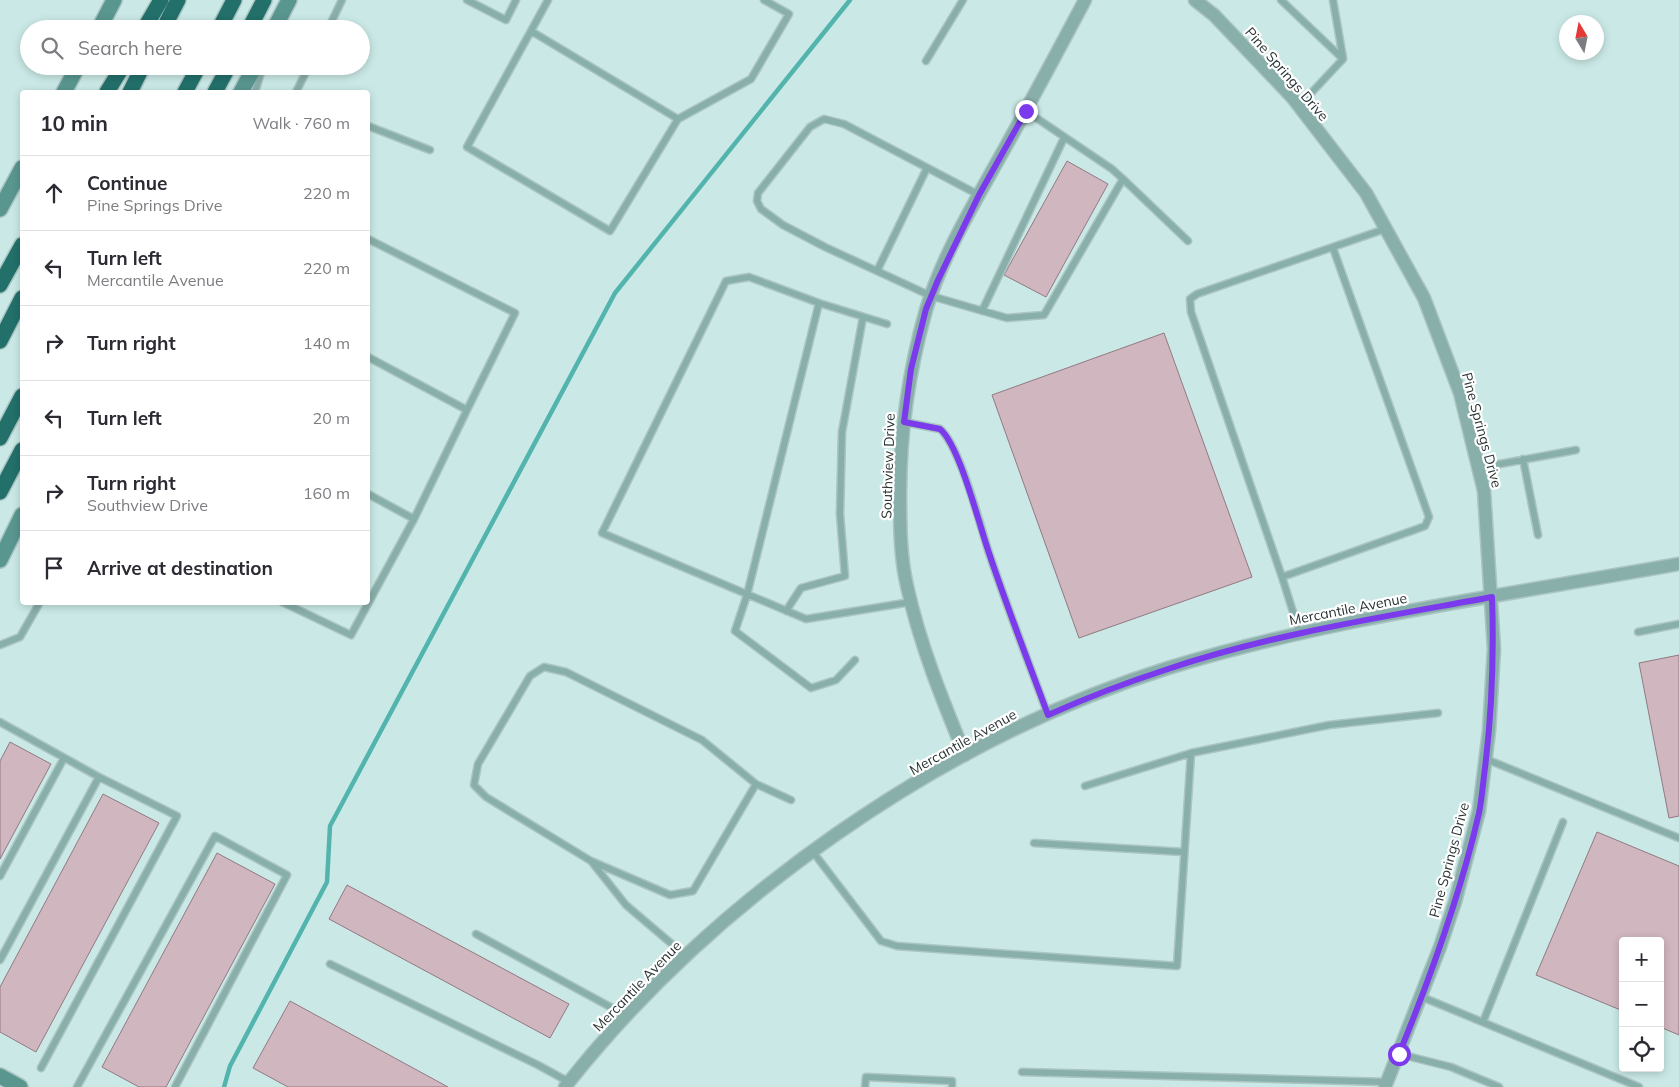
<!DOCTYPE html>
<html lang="en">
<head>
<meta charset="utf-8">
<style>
  :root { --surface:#fff; --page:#f2f2f3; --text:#2b2b33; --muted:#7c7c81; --line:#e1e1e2 }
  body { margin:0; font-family:Mulish,sans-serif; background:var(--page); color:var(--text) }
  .controls { position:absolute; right:15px; bottom:15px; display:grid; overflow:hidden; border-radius:5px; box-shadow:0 2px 8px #0003 }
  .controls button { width:45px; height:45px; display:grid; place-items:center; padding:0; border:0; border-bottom:1px solid var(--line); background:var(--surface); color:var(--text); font:25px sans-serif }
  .compass { position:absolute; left:1559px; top:15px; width:45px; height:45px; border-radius:50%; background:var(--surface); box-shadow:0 2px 8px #0003; rotate:350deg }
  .stop { position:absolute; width:15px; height:15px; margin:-11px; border:4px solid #7c3aed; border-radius:50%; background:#fff }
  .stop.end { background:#7c3aed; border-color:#fff; box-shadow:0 1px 5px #0008 }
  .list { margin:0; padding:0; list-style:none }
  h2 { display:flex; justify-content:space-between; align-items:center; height:65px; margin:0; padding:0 20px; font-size:21px }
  h2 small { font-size:16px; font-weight:400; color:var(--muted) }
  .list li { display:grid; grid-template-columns:32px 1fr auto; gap:15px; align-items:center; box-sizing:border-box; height:75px; padding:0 20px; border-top:1px solid var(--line) }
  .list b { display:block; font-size:19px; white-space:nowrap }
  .list p { margin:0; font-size:16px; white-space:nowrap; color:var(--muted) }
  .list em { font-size:16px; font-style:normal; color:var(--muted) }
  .icon { flex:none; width:28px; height:28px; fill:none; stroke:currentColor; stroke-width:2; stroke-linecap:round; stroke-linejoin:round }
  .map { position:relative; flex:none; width:1679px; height:1087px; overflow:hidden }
  .search { position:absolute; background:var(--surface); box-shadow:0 2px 8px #0003; left:20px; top:20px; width:350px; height:55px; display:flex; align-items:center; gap:12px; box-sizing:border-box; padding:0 18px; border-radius:28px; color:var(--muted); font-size:19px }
  .panel { position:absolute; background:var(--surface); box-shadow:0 2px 8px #0003; left:20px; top:90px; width:350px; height:515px; border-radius:5px }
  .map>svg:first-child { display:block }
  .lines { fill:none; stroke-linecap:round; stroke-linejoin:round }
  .stream { stroke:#52b4ac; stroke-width:4.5 }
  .building { fill:#d0b6bf; stroke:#927982 }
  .lane-casing { stroke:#aac5c2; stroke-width:9 }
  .street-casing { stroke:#aac5c2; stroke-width:15 }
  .secondary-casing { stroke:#aac5c2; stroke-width:18 }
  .highway-casing { stroke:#aac5c2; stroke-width:18 }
  .lane { stroke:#89afab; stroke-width:6 }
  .street { stroke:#89afab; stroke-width:12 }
  .secondary { stroke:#5a9690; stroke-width:15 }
  .highway { stroke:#23706b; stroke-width:15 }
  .route { stroke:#7c3aed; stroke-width:6 }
  .labels { text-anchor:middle; stroke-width:4.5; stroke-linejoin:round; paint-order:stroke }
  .street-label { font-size:14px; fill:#283433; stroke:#fff }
</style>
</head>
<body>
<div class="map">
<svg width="1679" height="1087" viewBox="0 0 1679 1087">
  <rect width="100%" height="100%" fill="#cae9e6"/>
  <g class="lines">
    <path class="stream" d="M224,1087L230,1066L327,882L330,826L615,293L850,0"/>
  </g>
  <path class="building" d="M1067,161L1108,184L1046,297L1004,275Z
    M1164,333L1252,577L1079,638L992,395Z
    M1679,655V816L1669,818L1639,663Z
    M10,742L51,764L0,859V761Z
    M103,794L159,823L36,1052L0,1032V987Z
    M1597,832L1679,866V1035L1660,1027V941H1623V1011L1536,975Z
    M217,853L275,884L166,1087H139L102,1067Z
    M347,885L569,1004L550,1038L329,919Z
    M290,1001L448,1087H288L253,1068Z"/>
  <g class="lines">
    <defs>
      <path id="lane" d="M467,0L506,20L516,0
        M1281,0L1343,59L1299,106
        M1333,0L1343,58
        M328,29L342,0
        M531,31L678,119L610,231L467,147L548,0
        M926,61L963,0
        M255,92L263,66
        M296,92L309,66
        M678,119L751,79L789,14L764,0
        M368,126L430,150
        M1123,179L1188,241
        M979,195L844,124L824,119L810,127L758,193L757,201L761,209L783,225L825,247L931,296L1007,318L1044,315L1123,179L1112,169L1026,111
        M368,239L515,313L467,410
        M877,271L927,168
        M819,303L887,324
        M982,311L1064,138
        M368,357L467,410L414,519L368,494
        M904,422L940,429C960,446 980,525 989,553C1007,607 1028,661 1048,715
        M1523,459L1538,535
        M1478,468L1576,450
        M1282,577L1191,312L1190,299L1197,294L1385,229
        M282,602L351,635L414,519
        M786,611L801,588L845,576L840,514L842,432L863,317
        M1638,632L1679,624
        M1300,634L1282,577L1417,529L1425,526L1429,517L1333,248
        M0,645L20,637L40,602
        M855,660L836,680L811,688L735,631L747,595L819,303L749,277L726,281L602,533L806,619L911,602
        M0,722L99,777L0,960
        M1486,759L1679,838
        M756,784L791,800
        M1085,786L1191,753
        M1034,843L1184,852
        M813,852L881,941L897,946L1177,966L1191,753L1329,725L1438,713
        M591,861L670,895L693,891L756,784L702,740L566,672L544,667L530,676L478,764L474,785L486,797L591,861L626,905L686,956
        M0,876L64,758
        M476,934L627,1016
        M330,964L538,1065L569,1082
        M1422,997L1639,1087
        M1483,1022L1563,822
        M1399,1054L1451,1067L1499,1087
        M41,1068L177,816L99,777
        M1022,1072L1387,1082
        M77,1087L215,836L287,875L175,1087
        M865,1087L866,1077L952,1081V1087"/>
      <path id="street" d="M1195,0L1214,15L1292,97L1366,193L1424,298L1460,393L1484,491L1494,649L1489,731L1479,811L1455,902L1440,947L1385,1087
        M965,755C942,699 920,645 907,586C900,556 900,524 900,494C900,431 909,370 926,310C943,253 978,197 1006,146C1033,98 1059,49 1085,0
        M565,1087C712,900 941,739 1168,668C1334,617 1508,595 1679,564"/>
      <path id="secondary" d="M99,29L114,0
        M274,29L289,0
        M64,92L78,66
        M241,92L255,66
        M0,209L22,168
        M0,560L22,515
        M0,1076L20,1087"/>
      <path id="highway" d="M144,29L161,0
        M163,29L178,0
        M219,29L234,0
        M249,29L264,0
        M107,92L123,66
        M130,92L143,66
        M185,92L199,66
        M215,92L229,66
        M0,285L22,245
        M0,341L22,298
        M0,438L22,396
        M0,492L22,450"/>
    </defs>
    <use href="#lane" class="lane-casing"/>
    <use href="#street" class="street-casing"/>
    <use href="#secondary" class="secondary-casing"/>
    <use href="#highway" class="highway-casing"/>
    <use href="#lane" class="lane"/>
    <use href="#street" class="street"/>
    <use href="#secondary" class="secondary"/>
    <use href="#highway" class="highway"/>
  </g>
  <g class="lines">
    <path class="route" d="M1026,111L979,195L938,280L926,309L911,369L904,422L940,429C960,446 979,525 989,553C1007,607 1028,661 1048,715C1086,698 1125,683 1165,670C1271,634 1383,617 1492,597C1494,654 1492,711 1485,768C1483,782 1482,798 1479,813C1460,896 1431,976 1399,1054"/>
  </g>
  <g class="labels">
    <g class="street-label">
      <text transform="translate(1287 74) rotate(49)" y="5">Pine Springs Drive</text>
      <text transform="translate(1482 430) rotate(75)" y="5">Pine Springs Drive</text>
      <text transform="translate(888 466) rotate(-88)" y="5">Southview Drive</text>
      <text transform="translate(1348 609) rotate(-11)" y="5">Mercantile Avenue</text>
      <text transform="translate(963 742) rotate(-29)" y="5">Mercantile Avenue</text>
      <text transform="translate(1449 860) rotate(-75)" y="5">Pine Springs Drive</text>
      <text transform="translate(637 986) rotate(-46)" y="5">Mercantile Avenue</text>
    </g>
  </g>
</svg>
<div class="controls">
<button>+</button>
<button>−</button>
<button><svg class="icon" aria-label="locate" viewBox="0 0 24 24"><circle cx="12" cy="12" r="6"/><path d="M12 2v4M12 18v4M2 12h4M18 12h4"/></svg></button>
</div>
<svg class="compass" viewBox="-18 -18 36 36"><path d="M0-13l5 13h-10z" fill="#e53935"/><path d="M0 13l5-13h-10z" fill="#7c7c81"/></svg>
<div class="stop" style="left:1399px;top:1054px"></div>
<div class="stop end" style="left:1026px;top:111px"></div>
<div class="search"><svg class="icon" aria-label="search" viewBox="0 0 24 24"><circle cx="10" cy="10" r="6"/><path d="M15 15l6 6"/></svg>Search here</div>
<section class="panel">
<h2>10 min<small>Walk · 760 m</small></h2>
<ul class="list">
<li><svg class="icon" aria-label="ahead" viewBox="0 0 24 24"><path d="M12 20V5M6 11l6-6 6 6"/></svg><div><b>Continue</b><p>Pine Springs Drive</p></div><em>220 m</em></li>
<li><svg class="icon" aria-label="left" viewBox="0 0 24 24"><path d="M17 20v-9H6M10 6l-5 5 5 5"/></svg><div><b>Turn left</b><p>Mercantile Avenue</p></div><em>220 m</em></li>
<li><svg class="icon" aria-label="right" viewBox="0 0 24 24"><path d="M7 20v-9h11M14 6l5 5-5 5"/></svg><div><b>Turn right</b></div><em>140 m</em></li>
<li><svg class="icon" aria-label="left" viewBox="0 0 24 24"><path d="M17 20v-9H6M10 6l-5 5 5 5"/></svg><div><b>Turn left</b></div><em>20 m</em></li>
<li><svg class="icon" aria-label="right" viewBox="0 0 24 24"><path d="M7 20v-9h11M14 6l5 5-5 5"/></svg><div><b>Turn right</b><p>Southview Drive</p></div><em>160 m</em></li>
<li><svg class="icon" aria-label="arrive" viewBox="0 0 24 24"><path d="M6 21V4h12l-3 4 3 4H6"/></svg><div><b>Arrive at destination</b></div></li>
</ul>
</section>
</div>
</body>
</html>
